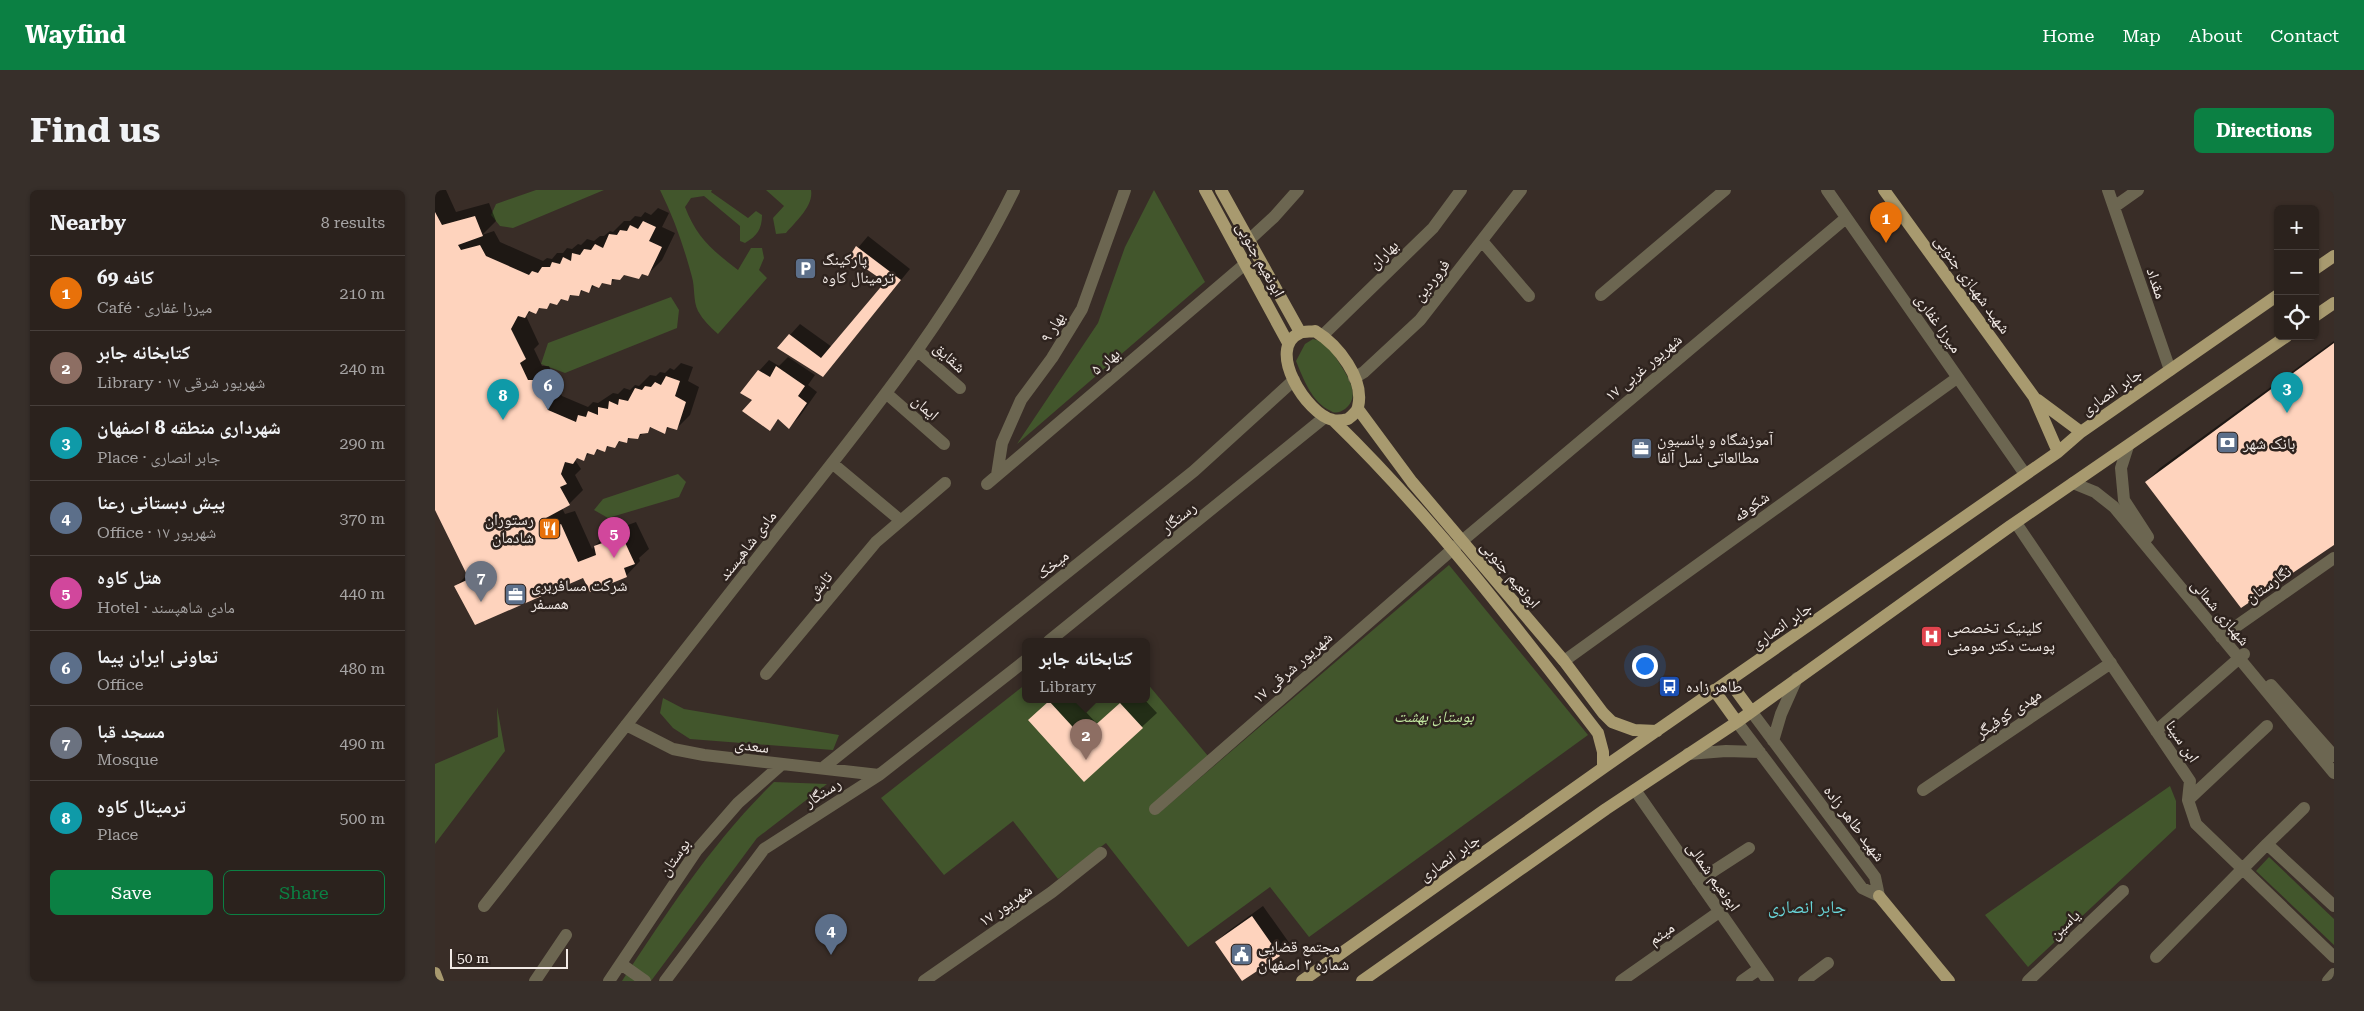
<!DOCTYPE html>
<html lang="en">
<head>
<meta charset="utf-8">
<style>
  :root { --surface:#2b221d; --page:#372f2a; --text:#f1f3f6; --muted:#a6a4a4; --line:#473f3b; --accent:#0b8043 }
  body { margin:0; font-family:"Roboto Serif","Noto Naskh Arabic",serif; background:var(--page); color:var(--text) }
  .controls { position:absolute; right:15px; top:15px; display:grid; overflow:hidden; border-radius:8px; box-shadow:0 1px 4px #0004 }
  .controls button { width:45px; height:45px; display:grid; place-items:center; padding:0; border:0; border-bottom:1px solid var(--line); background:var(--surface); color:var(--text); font:25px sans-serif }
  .scale { position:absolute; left:15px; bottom:12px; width:118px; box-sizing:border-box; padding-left:5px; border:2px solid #f2eae6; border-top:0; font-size:14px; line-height:18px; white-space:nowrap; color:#f2eae6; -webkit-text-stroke:4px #2e231e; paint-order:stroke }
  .you { position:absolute; left:1209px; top:475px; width:18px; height:18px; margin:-12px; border:4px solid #fff; border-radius:50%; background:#1a73e8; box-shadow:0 0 0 8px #1a73e833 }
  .badge { display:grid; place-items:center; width:32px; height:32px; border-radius:50%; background:var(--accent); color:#fff; font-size:16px; font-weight:700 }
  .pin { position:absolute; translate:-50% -41px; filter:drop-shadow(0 1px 2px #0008) }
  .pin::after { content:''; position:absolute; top:26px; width:18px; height:15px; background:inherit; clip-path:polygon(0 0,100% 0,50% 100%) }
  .popup { position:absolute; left:587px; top:448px; width:128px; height:65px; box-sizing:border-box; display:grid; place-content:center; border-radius:8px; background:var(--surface); filter:drop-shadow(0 1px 4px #0005); font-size:16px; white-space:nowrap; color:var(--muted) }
  .popup b { font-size:19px; color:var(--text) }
  .popup::after { content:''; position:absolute; left:50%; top:100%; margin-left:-10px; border:10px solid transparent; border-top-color:var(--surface) }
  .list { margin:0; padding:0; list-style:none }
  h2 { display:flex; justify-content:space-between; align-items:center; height:65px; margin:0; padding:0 20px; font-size:21px }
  h2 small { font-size:16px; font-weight:400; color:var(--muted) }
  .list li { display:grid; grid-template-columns:32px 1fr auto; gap:15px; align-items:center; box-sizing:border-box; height:75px; padding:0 20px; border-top:1px solid var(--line) }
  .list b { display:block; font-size:19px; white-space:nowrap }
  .list p { margin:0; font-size:16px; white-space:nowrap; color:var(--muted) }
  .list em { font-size:16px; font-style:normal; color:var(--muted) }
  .actions { display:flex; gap:10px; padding:15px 20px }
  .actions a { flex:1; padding:11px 0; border:1px solid var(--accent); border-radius:8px; text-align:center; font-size:18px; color:var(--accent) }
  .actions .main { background:var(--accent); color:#fff }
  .icon { flex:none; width:28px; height:28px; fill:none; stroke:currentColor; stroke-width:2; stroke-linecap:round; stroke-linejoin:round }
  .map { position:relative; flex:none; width:1899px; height:791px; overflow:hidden; border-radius:8px }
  header { display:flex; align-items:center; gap:30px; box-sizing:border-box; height:70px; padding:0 25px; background:var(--accent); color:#fff }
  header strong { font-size:24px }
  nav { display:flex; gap:28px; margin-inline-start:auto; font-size:18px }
  .intro { display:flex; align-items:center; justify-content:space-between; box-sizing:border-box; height:120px; padding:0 30px }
  h1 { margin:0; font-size:35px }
  .button { padding:12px 22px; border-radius:8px; background:var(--accent); color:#fff; font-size:18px; font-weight:700 }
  main { display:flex; gap:30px; padding:0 30px }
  aside { flex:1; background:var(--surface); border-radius:8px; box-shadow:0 1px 4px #0004 }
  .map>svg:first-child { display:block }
  .green { fill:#42562c }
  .shadow { fill:#0007 }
  .building { fill:#fed3bd }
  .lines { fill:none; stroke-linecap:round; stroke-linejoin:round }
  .minor { stroke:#6c6651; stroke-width:12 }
  .major { stroke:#a89a6f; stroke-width:12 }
  .labels { text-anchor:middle; stroke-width:5; stroke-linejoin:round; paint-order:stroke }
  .street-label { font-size:16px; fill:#f2eae6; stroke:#2e231e }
  .poi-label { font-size:16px; fill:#f2eae6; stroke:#2e231e; text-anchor:start }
  .park-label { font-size:16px; font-style:italic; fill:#c2e7a0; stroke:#2e231e }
  .neighbourhood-label { font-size:18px; fill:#68d4d8; stroke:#2e231e }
</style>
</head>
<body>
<header>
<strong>Wayfind</strong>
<nav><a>Home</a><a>Map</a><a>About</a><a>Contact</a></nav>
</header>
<div class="intro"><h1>Find us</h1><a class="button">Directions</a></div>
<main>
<aside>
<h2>Nearby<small>8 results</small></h2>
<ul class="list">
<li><span class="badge" style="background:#e8710a">1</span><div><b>کافه 69</b><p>Café · میرزا غفاری</p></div><em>210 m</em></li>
<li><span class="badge" style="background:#8d6e63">2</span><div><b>کتابخانه جابر</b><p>Library · ۱۷ شهریور شرقی</p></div><em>240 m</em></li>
<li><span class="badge" style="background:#0f9aa8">3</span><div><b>شهرداری منطقه 8 اصفهان</b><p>Place · جابر انصاری</p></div><em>290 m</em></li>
<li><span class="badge" style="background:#5c6f8a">4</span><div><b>پیش دبستانی رعنا</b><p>Office · ۱۷ شهریور</p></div><em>370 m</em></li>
<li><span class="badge" style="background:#d1479c">5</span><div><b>هتل کاوه</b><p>Hotel · مادی شاهپسند</p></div><em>440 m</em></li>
<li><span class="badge" style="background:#5c6f8a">6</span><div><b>تعاونی ایران پیما</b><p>Office</p></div><em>480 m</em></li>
<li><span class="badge" style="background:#6b7280">7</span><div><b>مسجد قبا</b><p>Mosque</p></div><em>490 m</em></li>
<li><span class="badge" style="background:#0f9aa8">8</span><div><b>ترمینال کاوه</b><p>Place</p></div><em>500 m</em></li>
</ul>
<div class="actions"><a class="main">Save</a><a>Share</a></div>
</aside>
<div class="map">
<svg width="1899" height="791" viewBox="0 0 1899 791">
  <rect width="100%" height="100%" fill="#392d27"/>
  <path class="green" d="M101,0H169L78,38L65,36L56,25L61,14Z
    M225,0H277L276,2L313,28L321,21L327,25C327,39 322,46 310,53L305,51V36L269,6L256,8L250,17C262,48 277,60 303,80L316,58H327L329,68L324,80L332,88L283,144C275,137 268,130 263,121C258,111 260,97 257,87C249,57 239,28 225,0Z
    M331,0H376C379,16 360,32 351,43L341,44L338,28L349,16Z
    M719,0L770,92L582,254L663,133L690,57Z
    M236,107L244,120L242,138L130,183L106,174L113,153Z
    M878,149C892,152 896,160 903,171C912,185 927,206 910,219C906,222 900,224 896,221C877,213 868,188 861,171L870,154Z
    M243,284L251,292L244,307L173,328L159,320L168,309Z
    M1014,375L1153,545L874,747L835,697L753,757L671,653L623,689L578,631L509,685L446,608L591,494V509H711V492L773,566L724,623Z
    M228,508L249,519L404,545L398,560L255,549L238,538L225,523Z
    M62,517L70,561L0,654V574L63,547Z
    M339,592L392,594L322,648L216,791H187C232,722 279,650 339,592Z
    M1735,596L1741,611V638L1593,777L1550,725Z
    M1834,667L1899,729V755L1821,681Z"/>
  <path class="shadow" d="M0,0H11L21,22L54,13L61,31L47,45L59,41L65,52L108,71L112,68L117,69L122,63H128L132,58L137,59L143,54L146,55L152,49L159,51L165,46H169L175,41L178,42L189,31H195L200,26L206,27L210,22L216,25L223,18L234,23L227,37L240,43L227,70L213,84L208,83L203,88L189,84L175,93L168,92L163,97L160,95L154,101L148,100L143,105L137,104L132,109L127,108L122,114L116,112L111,118L106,117L100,122L96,121L91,126L104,154L99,159L107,176H114L127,206L153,217L158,212L163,213L178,203L183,204L189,198L195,200L200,195L204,196L215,185L221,186L225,182L230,183L235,178L239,180L246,173L258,177L253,191L264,197L255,225L241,239L235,237L229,242L217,237L202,248L196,247L192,251L186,250L180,257L175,255L170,260L165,258L159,264L155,263L148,269L143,267L140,270L146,279L140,285L148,300L134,314L127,318L130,324L140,321L157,359L174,342L201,332L214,359L204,368L205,371L191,386L149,387L21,396L33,384L0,317Z
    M433,46L475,79L388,186L355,145L365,134L397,157L452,92L416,66Z
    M1899,151V354L1711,292L1725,278Z
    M353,167L380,185L373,195L382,202L365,226L354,237L345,228L334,239L318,210L324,181L334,170L344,176Z
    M617,509H639L662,534L690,509H709L722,523L649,590L609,516Z
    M828,716L855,754L844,765L808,790L781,752L792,742Z"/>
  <path class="building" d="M0,22L7,35L40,26L48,46L23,55L26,60L45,55L51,66L94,85L97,81L103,83L107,77H115L117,72L125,74L128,67L136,71L137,63L145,65L149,59L156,60L160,54L168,58L174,44L182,45L185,40L192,41L195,35L203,39L208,31L221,37L214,51L227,57L213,86L207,84L204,89L189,85L185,90L177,89L176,95L167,93L164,98L157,95L154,103L146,100L144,106L135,105L133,111L126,109L122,115L115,113L112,119L104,118L101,124L94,121L90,128L83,126L76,139L91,169L85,173L93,190H99L113,220L141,232L143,225L151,227L153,221L163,225V217L173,219L174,211L183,215L184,209L193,211L200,198L207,200L210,196L216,197L220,192L226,195L231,186L245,191L240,206L251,212L242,240L232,237L230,244L215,237L213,243L205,244L203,249L193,248L192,253L184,251L180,258L172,256L170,262L162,259L159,265L152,263L149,271L142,268L138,274L130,272L126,284L132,294L125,297L135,315L111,328L115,338L126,334L143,372L161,365L159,356L187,346L200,374L189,378L192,387L155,402L148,388L40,435L19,396L34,389L0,320Z
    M421,56L466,90L388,187L342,158L354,144L386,168L450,92L414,67Z
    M1899,153V355L1806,418L1710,292Z
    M341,176L370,196L363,206L372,213L354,239L343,229L335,241L307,221L317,210L305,203L323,180L335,187Z
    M614,511L647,547L685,513L708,538L649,592L593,530Z
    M817,726L845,766L807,791L780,752Z"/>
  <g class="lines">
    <path class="minor" d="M1392,0L1590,284
      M1673,0L1735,180
      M1679,17L1703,0
      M814,50L839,27L863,0
      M1047,51L1094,106
      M1166,105L1290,0
      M887,146L998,38L1026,0
      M483,161L525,198
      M919,188L929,182L985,130L1086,0
      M451,203L509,254
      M1693,256L1686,278L1689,310L1713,347
      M397,273L465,330
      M562,285L567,253L586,210L617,168L647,119L690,0
      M1638,293L1660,302L1679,317L1899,583
      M552,294L810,74
      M1581,333L1755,591L1753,610L1761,634L1899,767
      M1786,447L1899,368
      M614,451L890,227
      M1129,471L1522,188
      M331,484L441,352L510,293
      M1836,495L1899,566
      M1316,521L1440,687L1444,706
      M1302,532L1427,698L1444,706
      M191,535L238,559L269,565L444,585
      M1721,541L1809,464
      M1338,551L1346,524L1362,488
      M1253,564L1291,561L1325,562
      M389,577L759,281L859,190
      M1200,600L1333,791
      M1488,600L1676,473
      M1753,610L1832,536
      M720,619L1027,351L1411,28
      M1832,654L1869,618
      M1263,691L1314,658
      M49,716C145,595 239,474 334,353C423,240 516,129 579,0
      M1721,767L1832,654L1899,716
      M186,774L210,791
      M100,791L131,745
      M174,791L262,660L303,613L346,575
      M230,791L329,659L444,585L591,470
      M489,791L617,702L666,663
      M1186,791L1284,722
      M1307,791L1324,779
      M1369,791L1393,773
      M1593,791L1688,701
      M1893,791L1899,784"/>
    <path class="major" d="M770,0L853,153
      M786,0L865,142
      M1449,0L1599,207L1623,262
      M1880,79L1899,66
      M1880,126L1899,113
      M880,141C903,155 930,189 923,217C922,222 917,226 913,229C909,230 902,231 898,230C872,225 830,158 865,143C869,141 876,142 880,141Z
      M1603,210L1646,242
      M923,219L977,292L1129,471L1168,523L1177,532L1199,540L1222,541
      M898,230C996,325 1080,435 1163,543L1168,562V578
      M1294,491L1316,521
      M1279,500L1302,532
      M1444,706L1514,791
      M0,783L3,791
      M867,791L1168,578L1623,262L1646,242L1843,105
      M927,791L1171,619L1302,532L1574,337L1852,146"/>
  </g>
  <defs>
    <symbol id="parking-square" viewBox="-11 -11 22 22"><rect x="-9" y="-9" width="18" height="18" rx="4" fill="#5c6f8a" stroke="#2e231e"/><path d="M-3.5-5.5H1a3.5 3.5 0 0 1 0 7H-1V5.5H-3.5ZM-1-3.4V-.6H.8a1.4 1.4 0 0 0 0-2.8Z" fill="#fff"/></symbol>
    <symbol id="bank-square" viewBox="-11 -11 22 22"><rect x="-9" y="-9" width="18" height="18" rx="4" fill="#5c6f8a" stroke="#2e231e"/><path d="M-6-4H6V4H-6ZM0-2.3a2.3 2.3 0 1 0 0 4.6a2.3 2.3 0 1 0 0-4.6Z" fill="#fff"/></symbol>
    <symbol id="office-square" viewBox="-11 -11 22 22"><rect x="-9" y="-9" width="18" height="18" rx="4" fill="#5c6f8a" stroke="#2e231e"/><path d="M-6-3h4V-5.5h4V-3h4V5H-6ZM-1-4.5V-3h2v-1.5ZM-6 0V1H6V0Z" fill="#fff"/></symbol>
    <symbol id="restaurant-square" viewBox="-11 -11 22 22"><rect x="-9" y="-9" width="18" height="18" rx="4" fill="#e8710a" stroke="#2e231e"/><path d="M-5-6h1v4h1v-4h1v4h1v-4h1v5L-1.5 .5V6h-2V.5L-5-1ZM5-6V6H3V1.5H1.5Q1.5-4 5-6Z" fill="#fff"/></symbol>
    <symbol id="hospital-square" viewBox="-11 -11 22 22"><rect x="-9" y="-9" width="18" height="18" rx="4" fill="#e0444e" stroke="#2e231e"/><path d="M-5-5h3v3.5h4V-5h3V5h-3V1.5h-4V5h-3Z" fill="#fff"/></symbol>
    <symbol id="bus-square" viewBox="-11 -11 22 22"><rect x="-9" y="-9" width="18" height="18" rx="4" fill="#1a4fb4" stroke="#2e231e"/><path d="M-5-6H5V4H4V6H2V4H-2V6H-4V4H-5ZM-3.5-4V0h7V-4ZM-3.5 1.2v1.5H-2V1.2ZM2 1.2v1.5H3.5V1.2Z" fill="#fff"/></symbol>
    <symbol id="civic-square" viewBox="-11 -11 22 22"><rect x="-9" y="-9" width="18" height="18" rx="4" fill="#5c6f8a" stroke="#2e231e"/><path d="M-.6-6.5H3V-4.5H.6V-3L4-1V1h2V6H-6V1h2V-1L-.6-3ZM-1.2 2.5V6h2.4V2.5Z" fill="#fff"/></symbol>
  </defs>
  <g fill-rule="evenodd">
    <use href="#parking-square" x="358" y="66" width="25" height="25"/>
    <use href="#bank-square" x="1780" y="240" width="25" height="25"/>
    <use href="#office-square" x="1194" y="246" width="25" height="25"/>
    <use href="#restaurant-square" x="102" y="326" width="25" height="25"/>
    <use href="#office-square" x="68" y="392" width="25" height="25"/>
    <use href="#hospital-square" x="1484" y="434" width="25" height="25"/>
    <use href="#bus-square" x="1222" y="484" width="25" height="25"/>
    <use href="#civic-square" x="794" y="752" width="25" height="25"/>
  </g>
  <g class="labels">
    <g class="street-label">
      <text transform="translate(948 64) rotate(-44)" y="6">بهاران</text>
      <text transform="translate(826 69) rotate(61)" y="6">ابونعیم جنوبی</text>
      <text transform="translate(996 90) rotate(-52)" y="6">فروردین</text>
      <text transform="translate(1722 93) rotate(71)" y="6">مقداد</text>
      <text transform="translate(1538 94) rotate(54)" y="6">شهید شهبازی جنوبی</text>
      <text transform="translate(1504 133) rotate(55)" y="6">میرزا غفاری</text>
      <text transform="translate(617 137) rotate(-59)" y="6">بهار ۹</text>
      <text transform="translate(515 167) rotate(42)" y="6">شقایق</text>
      <text transform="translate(670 171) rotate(-40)" y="6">بهار ۵</text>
      <text transform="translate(1208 177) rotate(-40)" y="6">۱۷ شهریور غربی</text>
      <text transform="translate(1676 201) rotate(-35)" y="6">جابر انصاری</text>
      <text transform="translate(491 217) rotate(42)" y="6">ایمان</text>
      <text transform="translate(1316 316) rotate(-36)" y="6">شکوفه</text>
      <text transform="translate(743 327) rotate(-39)" y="6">رستگار</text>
      <text transform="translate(312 355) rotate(-52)" y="6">مادی شاهپسند</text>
      <text transform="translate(617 374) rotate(-39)" y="6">میخک</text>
      <text transform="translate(1076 384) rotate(50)" y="6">ابونعیم جنوبی</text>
      <text transform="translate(1833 394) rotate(-35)" y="6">نگارستان</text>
      <text transform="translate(384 395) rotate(-50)" y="6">تابش</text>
      <text transform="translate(1786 422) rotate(50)" y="6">شهبازی شمالی</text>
      <text transform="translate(1346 435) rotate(-35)" y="6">جابر انصاری</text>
      <text transform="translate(857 477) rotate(-41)" y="6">۱۷ شهریور شرقی</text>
      <text transform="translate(1573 523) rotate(-34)" y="6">مهدی کوفیگر</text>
      <text transform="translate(1748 551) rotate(56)" y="6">ابن سینا</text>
      <text transform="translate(317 555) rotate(7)" y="6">سعدی</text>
      <text transform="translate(387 602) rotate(-33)" y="6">رستگار</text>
      <text transform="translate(1420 633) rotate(53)" y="6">شهید طاهر زاده</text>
      <text transform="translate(239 667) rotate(-55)" y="6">بوستان</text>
      <text transform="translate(1014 667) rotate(-35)" y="6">جابر انصاری</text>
      <text transform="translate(1279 686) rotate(55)" y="6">ابونعیم شمالی</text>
      <text transform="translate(570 715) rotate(-35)" y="6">۱۷ شهریور</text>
      <text transform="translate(1629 734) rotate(-43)" y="6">یاسین</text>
      <text transform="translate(1226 743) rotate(-35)" y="6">میثم</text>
    </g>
    <g class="poi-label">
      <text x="387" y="75">پارکینگ<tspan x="387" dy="18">ترمینال کاوه</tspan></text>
      <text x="1222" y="255">آموزشگاه و پانسیون<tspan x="1222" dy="18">مطالعاتی نسل آلفا</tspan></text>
      <text x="1808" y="259">بانک شهر</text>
      <text x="99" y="335" text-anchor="end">رستوران<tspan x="99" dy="18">شادمان</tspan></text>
      <text x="96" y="401">شرکت مسافربری<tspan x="96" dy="18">همسفر</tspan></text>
      <text x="1512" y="443">کلینیک تخصصی<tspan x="1512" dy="18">پوست دکتر مومنی</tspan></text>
      <text x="1251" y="502">طاهر زاده</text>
      <text x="823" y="762">مجتمع قضایی<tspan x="823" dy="18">شماره ۳ اصفهان</tspan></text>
    </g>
    <g class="park-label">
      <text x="999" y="532">بوستان بهشت</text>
    </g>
    <g class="neighbourhood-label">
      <text x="1372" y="723">جابر انصاری</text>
    </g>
  </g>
</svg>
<div class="controls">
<button>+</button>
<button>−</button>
<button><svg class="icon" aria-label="locate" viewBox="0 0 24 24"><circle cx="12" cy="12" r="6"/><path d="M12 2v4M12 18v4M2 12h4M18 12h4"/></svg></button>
</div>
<div class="scale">50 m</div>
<div class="you"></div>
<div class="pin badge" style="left:1451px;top:53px;background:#e8710a">1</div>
<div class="pin badge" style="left:651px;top:570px;background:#8d6e63">2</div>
<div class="popup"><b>کتابخانه جابر</b>Library</div>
<div class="pin badge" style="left:1852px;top:223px;background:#0f9aa8">3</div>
<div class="pin badge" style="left:396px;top:765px;background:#5c6f8a">4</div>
<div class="pin badge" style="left:179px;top:368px;background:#d1479c">5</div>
<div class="pin badge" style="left:113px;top:220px;background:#5c6f8a">6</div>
<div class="pin badge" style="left:46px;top:412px;background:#6b7280">7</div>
<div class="pin badge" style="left:68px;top:230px;background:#0f9aa8">8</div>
</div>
</main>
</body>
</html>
